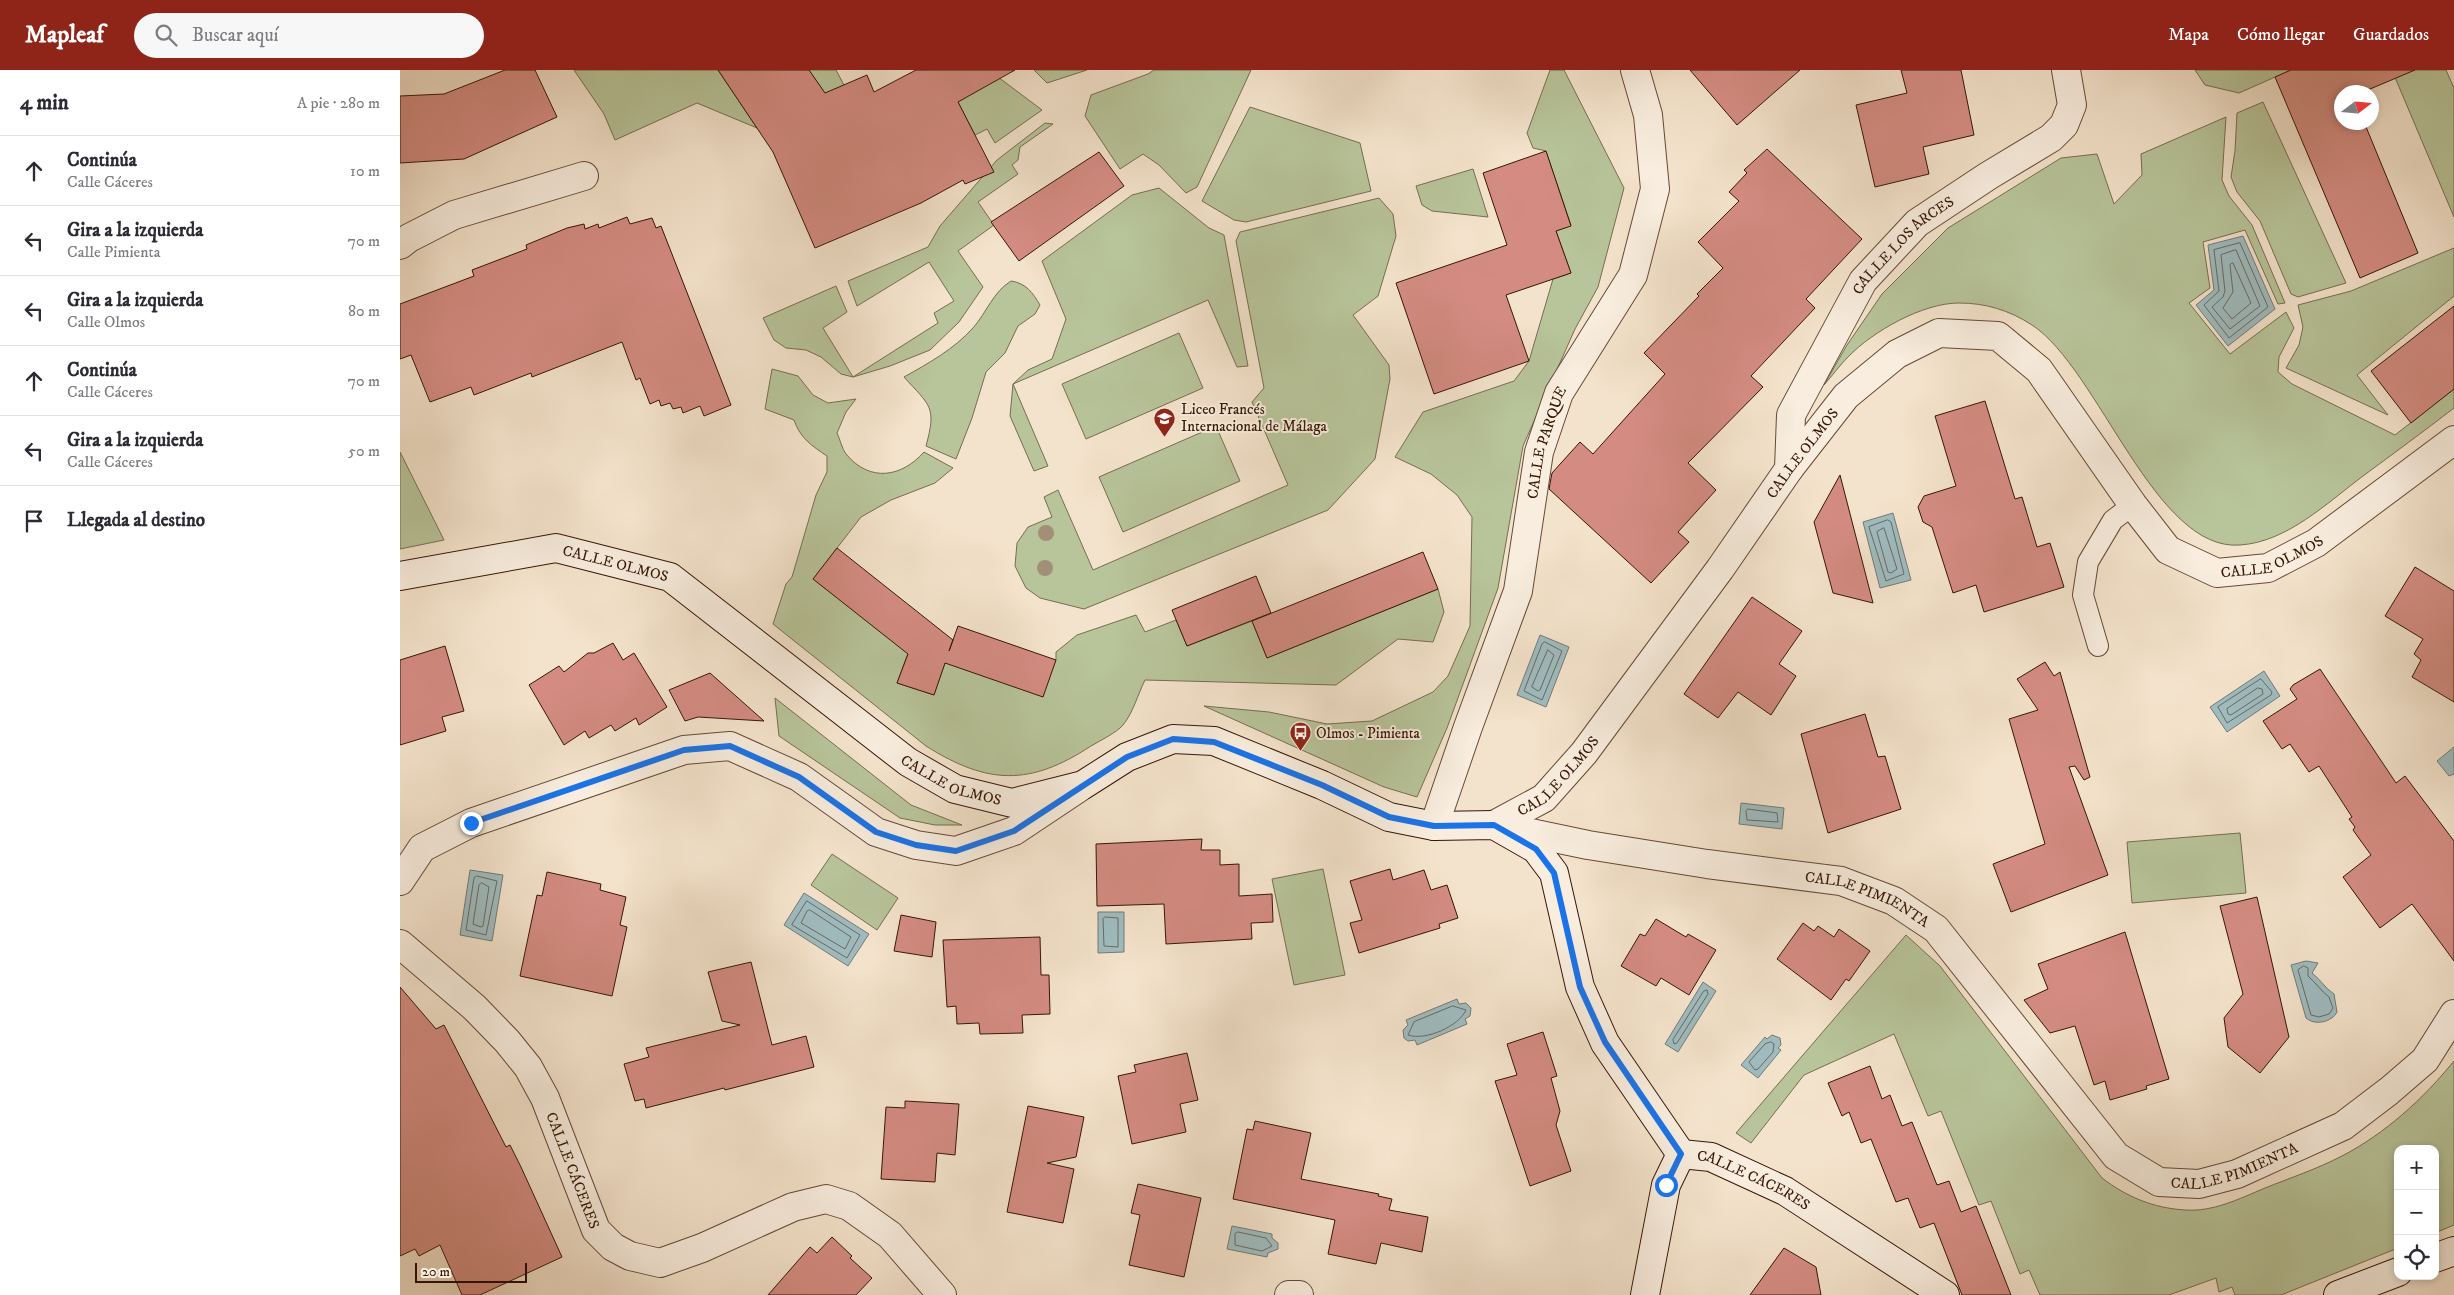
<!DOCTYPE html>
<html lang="es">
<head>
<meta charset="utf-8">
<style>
  :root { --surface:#fff; --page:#f7f7f7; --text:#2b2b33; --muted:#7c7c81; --line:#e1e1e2; --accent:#8f2418 }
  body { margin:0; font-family:"IM FELL DW Pica",serif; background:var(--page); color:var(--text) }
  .controls { position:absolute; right:15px; bottom:15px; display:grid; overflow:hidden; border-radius:10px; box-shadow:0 2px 8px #0003 }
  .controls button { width:45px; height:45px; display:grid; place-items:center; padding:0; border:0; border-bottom:1px solid var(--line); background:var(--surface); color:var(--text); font:25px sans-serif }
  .compass { position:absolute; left:1934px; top:15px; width:45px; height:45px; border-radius:50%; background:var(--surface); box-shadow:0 2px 8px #0003; rotate:74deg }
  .scale { position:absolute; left:15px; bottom:12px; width:112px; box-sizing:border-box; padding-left:5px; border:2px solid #361605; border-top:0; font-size:14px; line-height:18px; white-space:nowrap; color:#361605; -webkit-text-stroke:4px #f8edde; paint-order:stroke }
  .stop { position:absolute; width:15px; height:15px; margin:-11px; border:4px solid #1a73e8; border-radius:50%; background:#fff }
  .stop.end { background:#1a73e8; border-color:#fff; box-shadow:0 1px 5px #0008 }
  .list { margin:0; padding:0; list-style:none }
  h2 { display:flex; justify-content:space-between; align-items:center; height:65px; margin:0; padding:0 20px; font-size:21px }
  h2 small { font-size:16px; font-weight:400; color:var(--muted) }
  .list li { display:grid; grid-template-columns:32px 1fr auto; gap:15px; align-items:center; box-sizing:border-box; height:70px; padding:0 20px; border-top:1px solid var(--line) }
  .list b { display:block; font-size:19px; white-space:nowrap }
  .list p { margin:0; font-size:16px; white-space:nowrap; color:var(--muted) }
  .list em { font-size:16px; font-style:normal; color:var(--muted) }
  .icon { flex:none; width:28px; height:28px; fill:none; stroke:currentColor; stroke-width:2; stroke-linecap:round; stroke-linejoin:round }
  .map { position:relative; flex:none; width:2054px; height:1225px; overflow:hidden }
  header { display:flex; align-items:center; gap:30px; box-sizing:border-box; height:70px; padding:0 25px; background:var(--accent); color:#fff }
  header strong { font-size:24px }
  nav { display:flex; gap:28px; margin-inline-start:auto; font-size:18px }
  .search { width:350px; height:45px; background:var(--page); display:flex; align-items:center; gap:12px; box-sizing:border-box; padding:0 18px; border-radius:28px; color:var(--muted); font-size:19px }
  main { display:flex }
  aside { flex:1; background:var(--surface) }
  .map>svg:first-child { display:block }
  .green { fill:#b8c49a; stroke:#776d50 }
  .water { fill:#9fbcc0; stroke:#757a75 }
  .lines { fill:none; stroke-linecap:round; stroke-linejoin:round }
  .shore { stroke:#6a6962; stroke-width:1 }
  .building { fill:#d48c82; stroke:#361605 }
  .service-casing { stroke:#664937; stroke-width:22 }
  .minor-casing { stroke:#664937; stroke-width:30 }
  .tertiary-casing { stroke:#664937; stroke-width:30 }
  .secondary-casing { stroke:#361605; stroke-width:30 }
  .service { stroke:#f8edde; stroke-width:20 }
  .minor { stroke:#f8edde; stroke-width:28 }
  .tertiary { stroke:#f8edde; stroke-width:28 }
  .secondary { stroke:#f8edde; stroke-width:28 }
  .tree { fill:#a18f77 }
  .route { stroke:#1a73e8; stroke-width:6 }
  .labels { text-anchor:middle; stroke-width:4; stroke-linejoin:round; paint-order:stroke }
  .street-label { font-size:15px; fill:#361605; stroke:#f8edde }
  .poi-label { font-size:15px; fill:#361605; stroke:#f8edde; text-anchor:start }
</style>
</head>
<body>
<header>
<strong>Mapleaf</strong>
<div class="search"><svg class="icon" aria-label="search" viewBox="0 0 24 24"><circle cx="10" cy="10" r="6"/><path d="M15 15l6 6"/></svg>Buscar aquí</div>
<nav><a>Mapa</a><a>Cómo llegar</a><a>Guardados</a></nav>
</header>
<main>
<aside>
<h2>4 min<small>A pie · 280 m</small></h2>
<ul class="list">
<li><svg class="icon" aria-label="ahead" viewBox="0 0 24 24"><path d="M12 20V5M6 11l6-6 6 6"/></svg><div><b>Continúa</b><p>Calle Cáceres</p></div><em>10 m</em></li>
<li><svg class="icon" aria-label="left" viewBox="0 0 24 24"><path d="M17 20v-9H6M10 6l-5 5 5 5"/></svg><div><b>Gira a la izquierda</b><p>Calle Pimienta</p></div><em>70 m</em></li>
<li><svg class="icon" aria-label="left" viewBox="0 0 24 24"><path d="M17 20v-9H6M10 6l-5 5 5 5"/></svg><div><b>Gira a la izquierda</b><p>Calle Olmos</p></div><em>80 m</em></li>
<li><svg class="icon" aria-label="ahead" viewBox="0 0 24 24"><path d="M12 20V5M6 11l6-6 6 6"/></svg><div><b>Continúa</b><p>Calle Cáceres</p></div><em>70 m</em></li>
<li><svg class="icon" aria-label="left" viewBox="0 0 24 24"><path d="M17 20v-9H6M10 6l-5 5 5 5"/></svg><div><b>Gira a la izquierda</b><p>Calle Cáceres</p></div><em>50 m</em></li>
<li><svg class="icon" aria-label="arrive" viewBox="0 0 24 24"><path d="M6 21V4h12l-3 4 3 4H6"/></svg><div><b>Llegada al destino</b></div></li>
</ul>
</aside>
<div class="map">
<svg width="2054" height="1225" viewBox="0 0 2054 1225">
  <rect width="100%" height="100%" fill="#f4e3cc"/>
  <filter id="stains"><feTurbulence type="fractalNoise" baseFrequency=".004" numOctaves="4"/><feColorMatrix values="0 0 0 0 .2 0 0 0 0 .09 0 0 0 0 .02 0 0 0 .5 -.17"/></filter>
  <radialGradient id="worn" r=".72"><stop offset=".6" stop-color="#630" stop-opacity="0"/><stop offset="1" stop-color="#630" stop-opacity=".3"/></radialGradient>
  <path class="green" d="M174,0H318L357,58L297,33L215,70L204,44Z
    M409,0H436L444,15L441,47Z
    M634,0H687L647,13Z
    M754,0H851L797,117L786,123L759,95L743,84L720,99L685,46L691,25L748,4Z
    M1150,0H1164L1224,118L1198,217L1175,259L1123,376L1098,518L1047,658L1017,727L984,717L804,636L869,642L927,654L972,651L1033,622L1048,606L1070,556L1072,447L1057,425L1031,404L995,387L1023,342L1114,311L1129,291L1153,209L1171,203L1156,161L1171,155L1146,81L1133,78L1127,63Z
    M1795,0H1891L1839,23L1805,15Z
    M2006,0H2046L2054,18V147L1994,5Z
    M598,7L642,40L595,73L587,59L575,65L558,32Z
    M1863,32L1946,213L1898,227L1891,224L1860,151L1837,122L1831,107L1835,81L1837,43Z
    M850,37L960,73L971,121L846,152L834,150L802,131Z
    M1826,47L1822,110L1829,126L1852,155L1885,233L1878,234L1845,160L1803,172L1810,218L1789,233L1830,284L1886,242L1894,258L1879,287L1878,302L1892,314L1995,365L2054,319V338C2024,361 1993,384 1963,406C1927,433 1887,472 1840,475C1755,482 1699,299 1632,255C1609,240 1585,233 1559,233C1523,233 1473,261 1448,287C1439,296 1432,306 1424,315L1447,275L1482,224L1548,158L1661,88L1697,84L1714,134L1742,105L1741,84Z
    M645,53L653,54L620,77L618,90L612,95L618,104L578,132L594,155L558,181L583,217L559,252L530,280L490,296L453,307L441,304L421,287L406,280L386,278L374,270L363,248L436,216L447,242L423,258L453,307L538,253L534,243L554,231L529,192L457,236L448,211L528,177L540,156L597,90Z
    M1073,99L1088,147L1032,141L1022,135L1016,116Z
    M759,118L809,158L824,165L848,296L837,297L808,230L613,314L648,396L634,401L610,346L613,314L628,300L652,289L666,249L642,191L732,125Z
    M979,128L993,144L996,166L978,226L953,245L989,295L990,309L975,389L928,440L684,539L640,528L626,518L615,496L617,473L628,457L652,447L644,427L658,420L693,500L888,415L852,332L864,318L836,171L840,162Z
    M2054,178V226L1957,305L1988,345L1886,298L1899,275L1903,257L1898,235L1951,221Z
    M611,211C626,213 633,223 640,235L635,244L618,256L605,283L586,302L572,348L556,389L526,376C537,336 530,336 504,307C529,293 554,279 573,258C587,242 593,222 611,211Z
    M779,263L803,318L686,369L662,314Z
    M372,299L398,306L413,325L428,333L456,329L446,342L437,363C440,369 442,379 446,384C470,413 502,407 524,382L553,398L535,413L491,430L461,447L413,509L508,583L497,613L534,625L545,593L656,590V582L677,565L736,545L745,562L776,550L787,576L852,551L867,588L1038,519L1044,542L1033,572L998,569L936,615L745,610C738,624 733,643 723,655C716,663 701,670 691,676C630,716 588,715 526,676L373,554L386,514L392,507L416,425L427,402V386C412,376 400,368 394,350L365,339Z
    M816,356L840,411L723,462L699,407Z
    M0,382L44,470L0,479Z
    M375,628L511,735L562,755H535L500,748L379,666Z
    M1840,763L1846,823L1732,833L1727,772Z
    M432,784L498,828L477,860L411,815Z
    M923,799L945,905L894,915L872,809Z
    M1506,865L1540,896L1702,1108C1727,1127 1753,1138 1785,1140C1813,1142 1839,1129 1865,1118C1890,1108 1917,1099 1942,1086C1986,1063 2023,1029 2054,991V1155L2035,1163V1079H1998V1178L1881,1225H1835L1832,1217L1819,1222L1816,1208L1769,1225H1640L1629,1200L1620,1204L1591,1131L1579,1135L1541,1041L1528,1046L1494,964L1404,1005L1351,1073L1336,1063Z"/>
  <path class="water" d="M1843,166L1875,239L1828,276L1796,235L1814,220L1808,175Z
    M1493,443L1511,510L1480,518L1463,452Z
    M1140,565L1169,577L1146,637L1117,625Z
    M1864,601L1880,626L1827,662L1810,637Z
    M2054,677V704L2049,706L2037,691Z
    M1341,733L1384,738L1382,759L1339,754Z
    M70,800L103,805L92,871L60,865Z
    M404,823L469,864L448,896L384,855Z
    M698,842H724V882L698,883Z
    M1906,891L1918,893L1912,903C1921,910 1925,918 1934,924L1937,942C1932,952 1915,956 1906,948L1891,895Z
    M1303,912L1316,921L1278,982L1265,974Z
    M1057,929L1059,934L1066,933L1071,938L1070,946L1065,949L1067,954L1017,975L1015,970L1008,971L1004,968L1003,960L1008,955L1006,950Z
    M1372,965L1380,968L1381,975L1378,978L1381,980L1358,1008L1341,995L1365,967L1367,969Z
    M832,1156L872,1164V1168L878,1173V1179L868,1183L867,1187L827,1179Z"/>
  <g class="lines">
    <path class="shore" d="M1840,173L1868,237L1829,268L1804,235L1819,221L1814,180Z
      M1836,180L1860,236L1830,259L1812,237L1823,227L1825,221L1821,185Z
      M1833,193L1851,233L1832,249L1823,238L1833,222L1830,195Z
      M1488,450L1491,452L1504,504L1486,511L1469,457Z
      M1484,458L1497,499L1491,503L1488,502L1477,462Z
      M1145,572L1162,581L1142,630L1124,621L1142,574Z
      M1148,580L1154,585L1140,620L1138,621L1132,617Z
      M1861,609L1872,622L1871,625L1827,653L1818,637Z
      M1858,618L1862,619L1863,624L1831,645L1828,644L1827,639Z
      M1348,739L1377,743L1378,752L1347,750L1346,741Z
      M77,806L97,811L86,865L66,860L74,808Z
      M82,813L89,817L83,856L81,857L73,854L79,815Z
      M407,831L460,865L447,888L392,855Z
      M410,840L451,867L445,879L401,853L407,841Z
      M705,847L718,848V877L704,876L703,849Z
      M1904,896L1908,898V906C1916,913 1921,921 1929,927L1933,938L1929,944L1919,947L1911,945L1898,900Z
      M1304,921L1307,920L1308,924L1277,973L1274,974L1273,970Z
      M1053,936L1066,940C1059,956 1026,971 1008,965L1014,952Z
      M1371,972L1374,974L1373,982L1358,999L1355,1000L1349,992L1365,974Z
      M838,1162L866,1168L872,1176L862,1181L835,1175V1164Z"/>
  </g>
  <path class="building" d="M105,0H135L157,47L64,89L0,93V26L44,24Z
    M318,0H409L425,23L467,5L474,22L516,0H615L558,32L594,102L565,114L563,110L521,133L415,178L373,82Z
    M1290,0H1400L1337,55Z
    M1501,0H1561L1574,65L1523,77L1529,104L1475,117L1456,35L1507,23Z
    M1891,0H2015L1963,22H1942V52H1964L2018,183L1960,208L1875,7Z
    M1367,79L1462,169L1406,229L1415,238L1351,306L1363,317L1288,393L1316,420L1278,462L1289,472L1251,513L1149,419L1152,403L1180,372L1193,384L1265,304L1244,283L1299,226L1297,224L1323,198L1298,172L1339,131L1329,122L1347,103L1344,100Z
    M1146,81L1171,156L1156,161L1171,203L1106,225L1129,291L1034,324L996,213L1107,175L1083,103Z
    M699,82L724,116L619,191L591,152Z
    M227,147L230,154L252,148L256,158L261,156L331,335L304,346L300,336L283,343L281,337L273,339L270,333L261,336L259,330L250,334L240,308L236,310L222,272L132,307L131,303L74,325L71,317L30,332L11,285L0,289V234L74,206L72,200L127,179L126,175L167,158L184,154L185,159L198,154L199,158Z
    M2054,236V319L2011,353L1971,301Z
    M1585,331L1615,429L1622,427L1637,477L1650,473L1664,517L1584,542L1576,515L1553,523L1532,457L1523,452L1518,437L1524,426L1556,416L1535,346Z
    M1440,405L1473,533L1433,523L1414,452Z
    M437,478L553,570L549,581L558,556L656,590L643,627L545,593L534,625L497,613L508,584L413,509Z
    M1023,482L1038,519L867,588L852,551Z
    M2015,497L2054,521V632L2012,607L2021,590L2014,584L2023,569L1985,546Z
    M856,506L871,543L787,576L772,540Z
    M1352,527L1402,561L1379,594L1396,606L1371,645L1338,622L1318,648L1284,624Z
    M213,573L223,590L234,583L267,637L239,655L236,648L215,661L211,655L189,668L185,661L164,675L129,615L159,596L164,602L188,583H194Z
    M45,576L64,641L42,647L46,661L0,675V590Z
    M1645,592L1654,606L1660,602L1690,707L1684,710L1675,696L1669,697L1708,805L1611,842L1593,794L1645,774L1609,649L1638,640L1617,609Z
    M1920,599L1996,713L2005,706L2054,771V891L2012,834L1980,858L1943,807L1971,785L1953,760L1955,757L1949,749L1952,747L1919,696L1909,702L1890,674L1882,679L1863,651L1897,629L1890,619L1893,615Z
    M310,603L364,651L298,647L285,651L269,620Z
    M1465,644L1478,687L1485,686L1501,739L1428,763L1401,664Z
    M802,769L801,780H820V795L839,794V826L872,824L873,852L851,853L852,869L766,874L764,834L697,836L696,774Z
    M990,799L993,810L1024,800L1031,820L1047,815L1058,848L1039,854L1040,858L959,883L950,853L962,850L950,811Z
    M147,802L201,814L200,820L226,827L220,855L227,857L212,926L120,906L137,825L142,826Z
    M1857,827L1889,967L1860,1003L1828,977L1824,948L1843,924L1820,836Z
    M501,845L536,852L532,887L494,881Z
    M1256,849L1286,867L1288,864L1316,880L1289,925L1261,908L1256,916L1221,896L1240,864L1245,866Z
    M1403,853L1414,861L1418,856L1434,867L1439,859L1470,881L1449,911L1446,909L1431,930L1377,889Z
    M1725,862L1769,1009L1746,1016L1747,1019L1710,1030L1705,1011L1694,1015L1675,956L1650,963L1624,930L1648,919L1638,894Z
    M640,867L641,905H649L650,944L622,945L623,963L580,964L579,953L557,954L556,936L547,937L543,870Z
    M351,892L372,975L406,966L414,997L325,1020L324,1018L246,1038L244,1029L235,1031L224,994L249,987L246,978L340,955L322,951L308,902Z
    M0,917L36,959L44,955L106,1077L110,1075L121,1097L162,1187L80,1225H62L40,1175L19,1186L15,1179L0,1186Z
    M1143,962L1157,1006L1151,1008L1160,1041L1156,1055L1171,1101L1130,1116L1095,1011L1117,1005L1107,974Z
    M787,983L798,1030L780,1034L786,1062L732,1074L718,1006L736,1002L734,995Z
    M1470,996L1482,1029L1490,1025L1502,1056L1512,1052L1537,1115L1549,1111L1561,1142L1576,1136L1611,1225H1562L1534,1153L1520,1158L1508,1128L1496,1132L1471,1069L1461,1073L1449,1042L1442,1046L1428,1013Z
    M505,1031L559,1034L555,1085L537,1083L535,1112L481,1109L486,1037L505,1038Z
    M628,1036L684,1047L676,1087L647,1093L674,1099L663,1153L607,1142Z
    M855,1051L911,1063L901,1109L979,1124L978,1126L992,1129L989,1140L1028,1147L1022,1182L981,1173L976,1194L928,1184L935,1150L833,1129L847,1059L853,1060Z
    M738,1114L801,1128L784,1207L729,1195L740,1145L731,1143Z
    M432,1167L452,1186L450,1188L472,1208L456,1225H368L410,1177L417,1183Z
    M1384,1178L1416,1197L1421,1225H1350Z"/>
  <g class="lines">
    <defs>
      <path id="service" d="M1698,576L1683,525L1688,492L1713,450L1733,435"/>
      <g id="minor">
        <path d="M0,175L9,168L54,145L184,106"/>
        <path id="s1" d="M1389,399L1391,345L1463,211L1517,153L1588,106L1651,68L1664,55L1672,35L1666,0"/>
        <path id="s2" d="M1034,756L1068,657L1118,521L1139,382L1159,323L1233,205L1255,119L1248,45L1235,0"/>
        <path id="s3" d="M1102,757L1188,775L1307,794L1441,811L1494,831L1536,859L1716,1086L1759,1112L1799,1114L1837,1104L1943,1056L1989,1021L2025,990L2054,944"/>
        <path d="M0,811L22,778L71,753L284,680L330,676L399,707L476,762L516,775L556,781L614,761L680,717"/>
        <path id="s4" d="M0,874L75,938L107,971L128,997L145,1028L196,1160L213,1177L230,1186L260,1193L302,1178L393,1137L426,1129L449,1136L490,1165L542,1225"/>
        <path d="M889,1225H899"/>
      </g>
      <g id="tertiary">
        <path id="s5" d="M1094,755L1144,728L1184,683L1320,499L1389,399L1446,326L1497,284L1539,263L1598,266L1639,300L1733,435L1768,480L1817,503L1868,498L1916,473L2054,370"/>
      </g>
      <g id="secondary">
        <path id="s6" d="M0,506L156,478L270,507L508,692L555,719L612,733L683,715L727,687L773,669L814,671L922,715L989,747L1034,756L1094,755L1136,779L1154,803L1180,917L1205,973L1281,1084"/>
        <path id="s7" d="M1281,1084L1311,1087L1385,1121L1545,1225"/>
        <path d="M2035,1188L2054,1181"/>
        <path d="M1245,1225L1266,1115L1281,1084"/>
        <path d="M1938,1225L1998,1202"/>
      </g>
    </defs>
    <use href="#service" class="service-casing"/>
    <use href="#minor" class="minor-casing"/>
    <use href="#tertiary" class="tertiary-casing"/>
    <use href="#secondary" class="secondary-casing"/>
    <use href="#service" class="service"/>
    <use href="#minor" class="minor"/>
    <use href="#tertiary" class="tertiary"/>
    <use href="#secondary" class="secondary"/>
  </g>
  <g class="tree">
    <circle cx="646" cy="463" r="8"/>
    <circle cx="645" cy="498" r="8"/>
  </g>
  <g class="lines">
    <path class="route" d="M71,753L284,680L330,676L399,707L476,762L516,775L556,781L614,761L727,687L773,669L814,672L922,715L989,747L1034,756L1094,755L1136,779L1154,803L1180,917L1205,972L1281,1084L1266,1115"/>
  </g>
  <defs>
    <symbol id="school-pin" viewBox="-11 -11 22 30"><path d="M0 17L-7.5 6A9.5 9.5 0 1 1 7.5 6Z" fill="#8f2418" stroke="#f8edde"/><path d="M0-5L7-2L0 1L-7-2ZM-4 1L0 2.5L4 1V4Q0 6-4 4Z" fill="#fff"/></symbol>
    <symbol id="bus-pin" viewBox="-11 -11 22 30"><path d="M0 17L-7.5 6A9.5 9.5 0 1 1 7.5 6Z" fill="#8f2418" stroke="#f8edde"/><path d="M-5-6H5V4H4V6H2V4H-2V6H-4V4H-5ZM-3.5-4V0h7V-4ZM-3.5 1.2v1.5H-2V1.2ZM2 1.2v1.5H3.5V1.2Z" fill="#fff"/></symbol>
  </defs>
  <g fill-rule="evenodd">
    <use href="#school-pin" x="752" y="336" width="25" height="34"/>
    <use href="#bus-pin" x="888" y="650" width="25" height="34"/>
  </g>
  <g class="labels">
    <g class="street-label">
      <text dy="5" stroke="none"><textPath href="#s1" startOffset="260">CALLE LOS ARCES</textPath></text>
      <text dy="5" stroke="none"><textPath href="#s2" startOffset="401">CALLE PARQUE</textPath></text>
      <text dy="5" stroke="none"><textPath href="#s5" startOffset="488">CALLE OLMOS</textPath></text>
      <text dy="5" stroke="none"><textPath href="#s5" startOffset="1119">CALLE OLMOS</textPath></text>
      <text dy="5" stroke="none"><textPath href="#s6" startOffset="220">CALLE OLMOS</textPath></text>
      <text dy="5" stroke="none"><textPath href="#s5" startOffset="82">CALLE OLMOS</textPath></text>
      <text dy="5" stroke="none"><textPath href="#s6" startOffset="625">CALLE OLMOS</textPath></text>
      <text dy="5" stroke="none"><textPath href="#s3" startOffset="374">CALLE PIMIENTA</textPath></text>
      <text dy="5" stroke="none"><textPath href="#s3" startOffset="869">CALLE PIMIENTA</textPath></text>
      <text dy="5" stroke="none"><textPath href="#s4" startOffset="291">CALLE CÁCERES</textPath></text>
      <text dy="5" stroke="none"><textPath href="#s7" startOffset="78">CALLE CÁCERES</textPath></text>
    </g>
    <g class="poi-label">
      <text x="781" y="344">Liceo Francés<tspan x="781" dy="17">Internacional de Málaga</tspan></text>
      <text x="916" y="668">Olmos - Pimienta</text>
    </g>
  </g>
  <rect width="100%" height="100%" filter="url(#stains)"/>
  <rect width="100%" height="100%" fill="url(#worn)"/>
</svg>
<div class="controls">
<button>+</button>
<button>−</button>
<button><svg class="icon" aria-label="locate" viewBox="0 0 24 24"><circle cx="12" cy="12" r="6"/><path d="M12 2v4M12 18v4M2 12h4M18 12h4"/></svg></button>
</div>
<svg class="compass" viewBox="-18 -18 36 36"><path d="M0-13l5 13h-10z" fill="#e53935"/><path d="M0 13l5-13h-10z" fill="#7c7c81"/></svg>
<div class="scale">20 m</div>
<div class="stop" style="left:1266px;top:1115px"></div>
<div class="stop end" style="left:71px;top:753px"></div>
</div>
</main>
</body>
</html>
